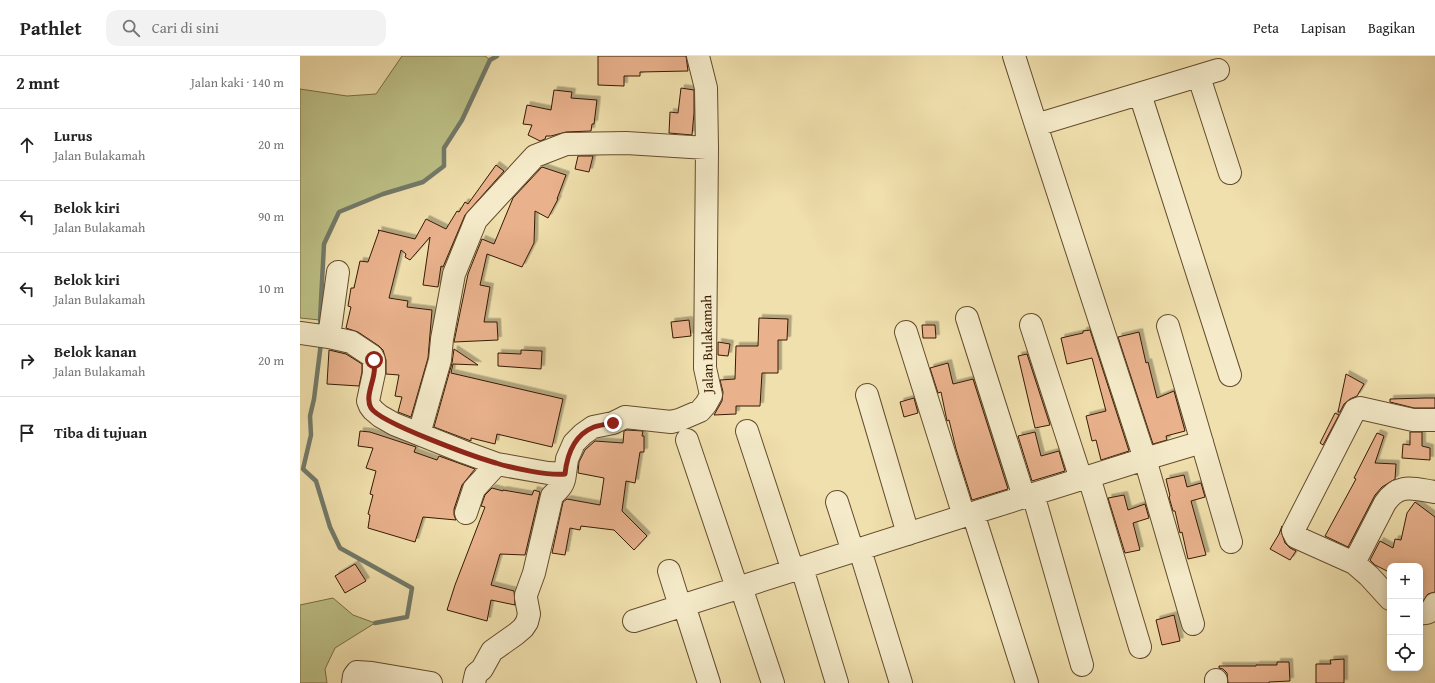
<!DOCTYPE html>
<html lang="id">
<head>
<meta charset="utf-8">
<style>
  :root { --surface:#fff; --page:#f2f2f2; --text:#222; --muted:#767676; --line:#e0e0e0 }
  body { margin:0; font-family:"Gentium Book Plus",serif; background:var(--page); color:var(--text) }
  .controls { position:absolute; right:12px; bottom:12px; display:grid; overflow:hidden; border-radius:8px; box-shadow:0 2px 10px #0003 }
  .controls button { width:36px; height:36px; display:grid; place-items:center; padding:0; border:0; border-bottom:1px solid var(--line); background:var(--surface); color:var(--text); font:20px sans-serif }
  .stop { position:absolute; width:12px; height:12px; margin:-9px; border:3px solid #8f2418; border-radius:50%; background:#fff }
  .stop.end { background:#8f2418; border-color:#fff; box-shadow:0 1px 4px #0008 }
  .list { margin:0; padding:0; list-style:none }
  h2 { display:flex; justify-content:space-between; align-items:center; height:52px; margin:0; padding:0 16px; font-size:17px }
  h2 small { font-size:13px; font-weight:400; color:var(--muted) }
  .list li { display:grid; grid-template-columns:26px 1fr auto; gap:12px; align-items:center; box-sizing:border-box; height:72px; padding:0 16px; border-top:1px solid var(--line) }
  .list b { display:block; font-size:15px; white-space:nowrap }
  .list p { margin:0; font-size:13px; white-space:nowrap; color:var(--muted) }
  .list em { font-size:13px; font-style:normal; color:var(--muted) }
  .icon { flex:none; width:22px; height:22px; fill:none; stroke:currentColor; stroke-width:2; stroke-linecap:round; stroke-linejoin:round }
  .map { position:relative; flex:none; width:1135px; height:627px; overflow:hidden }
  header { display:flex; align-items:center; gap:24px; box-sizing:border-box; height:56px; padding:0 20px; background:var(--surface); border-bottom:1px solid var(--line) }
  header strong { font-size:19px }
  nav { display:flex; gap:22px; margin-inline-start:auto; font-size:14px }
  .search { width:280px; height:36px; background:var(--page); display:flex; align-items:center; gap:10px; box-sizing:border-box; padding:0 14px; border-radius:12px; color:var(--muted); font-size:15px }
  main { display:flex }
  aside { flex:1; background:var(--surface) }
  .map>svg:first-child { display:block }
  .green { fill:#bdc187; stroke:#7a6e44 }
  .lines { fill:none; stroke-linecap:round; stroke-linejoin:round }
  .stream { stroke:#737b6a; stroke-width:4.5 }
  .building { fill:#e9b28d; stroke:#361a02; filter:url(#shadow) }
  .minor-casing { stroke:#644c2d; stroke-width:24 }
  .minor { stroke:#f5ebca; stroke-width:22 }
  .route { stroke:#8f2418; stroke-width:5 }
  .labels { text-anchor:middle; stroke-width:3; stroke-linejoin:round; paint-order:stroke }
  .street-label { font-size:14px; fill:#361a02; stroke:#f5ebca }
</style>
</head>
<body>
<header>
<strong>Pathlet</strong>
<div class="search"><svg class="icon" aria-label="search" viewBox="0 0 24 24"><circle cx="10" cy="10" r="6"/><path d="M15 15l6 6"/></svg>Cari di sini</div>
<nav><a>Peta</a><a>Lapisan</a><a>Bagikan</a></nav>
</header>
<main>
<aside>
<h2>2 mnt<small>Jalan kaki · 140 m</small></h2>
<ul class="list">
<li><svg class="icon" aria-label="ahead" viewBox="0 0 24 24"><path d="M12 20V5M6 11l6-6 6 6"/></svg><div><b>Lurus</b><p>Jalan Bulakamah</p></div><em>20 m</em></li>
<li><svg class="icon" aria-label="left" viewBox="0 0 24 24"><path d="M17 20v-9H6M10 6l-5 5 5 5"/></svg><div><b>Belok kiri</b><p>Jalan Bulakamah</p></div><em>90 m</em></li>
<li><svg class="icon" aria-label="left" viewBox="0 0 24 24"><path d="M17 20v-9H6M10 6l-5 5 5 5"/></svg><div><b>Belok kiri</b><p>Jalan Bulakamah</p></div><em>10 m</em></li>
<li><svg class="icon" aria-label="right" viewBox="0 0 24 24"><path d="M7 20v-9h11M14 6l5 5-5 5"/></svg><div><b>Belok kanan</b><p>Jalan Bulakamah</p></div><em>20 m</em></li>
<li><svg class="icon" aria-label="arrive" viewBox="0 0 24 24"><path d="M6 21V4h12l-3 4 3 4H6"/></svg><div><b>Tiba di tujuan</b></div></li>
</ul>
</aside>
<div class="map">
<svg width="1135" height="627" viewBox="0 0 1135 627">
  <defs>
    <filter id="shadow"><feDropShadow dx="3.5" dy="-3.5" stdDeviation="0" flood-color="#0004"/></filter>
  </defs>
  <rect width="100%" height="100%" fill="#f0e0ad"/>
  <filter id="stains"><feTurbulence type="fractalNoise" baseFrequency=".005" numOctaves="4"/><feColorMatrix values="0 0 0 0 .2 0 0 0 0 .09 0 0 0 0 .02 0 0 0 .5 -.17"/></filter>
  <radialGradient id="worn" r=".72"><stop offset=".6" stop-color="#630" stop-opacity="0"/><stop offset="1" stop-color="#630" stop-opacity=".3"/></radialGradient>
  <path class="green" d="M102,0H185L190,4L162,64L144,92V110L123,126L83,138L39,156L24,188L20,264L0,262V33L47,40L76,38Z
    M33,542L53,559L75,567L35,592L25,613L27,627H0V549Z"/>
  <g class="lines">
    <path class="stream" d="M21,271L20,264L24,188L39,156L83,138L123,126L144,110V92L162,64L190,4L197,0
      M21,287L14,343L10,360L11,379L3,413L16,425L30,471L40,492L112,532L107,561L75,567"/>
  </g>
  <path class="building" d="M298,0H386L388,15L340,16V20H324V30L298,29Z
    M381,32L394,34V57L392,79L369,77L370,56L378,57Z
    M254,34L272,36L271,42L297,44L294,68H292L291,75L266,76L251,80H246L245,83L240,85L228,79L232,69L223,68L227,49L251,54Z
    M278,100H293L289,116L275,113Z
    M196,109L204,115L165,159L143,211L141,210L138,231L123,229L130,181L110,204L105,201L106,198L101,194L89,242L108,245L107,251L132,254L128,302L111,361L98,356L102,341L95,340L99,319L86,318V304L83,294L79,290L58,276L46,272L51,251L48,250L51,232H54L60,205L68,206L79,175L78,174L115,183L126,163L146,173L157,155L159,156L165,146L168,148Z
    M242,111L266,119L257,143H258L248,162L235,155L234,187L222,211L187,198L180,229L190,231L184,266H197L198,284L154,286L168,218L182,183L194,188L213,142Z
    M459,262L488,263L487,284H478V317H462L460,350H436V358L414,359L422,345L423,336L420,324L435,323L436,290H458Z
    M389,264L391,280L373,282L371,266Z
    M622,269H635L636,282H623Z
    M790,274L829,395L801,404L796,384L792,385L786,360L806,355L792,302L767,308L761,282L783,277V275Z
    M839,276L846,307L848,306L857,342L874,335L885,375L866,380L867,384L853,388L818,281Z
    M418,286L430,288L428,300L418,299Z
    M154,293L178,309L153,308L151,317L263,343L252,391L197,378L195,388L171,382V385L134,371L152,307Z
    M29,294L46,298L62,308V316L59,330L27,328Z
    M221,294L242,295L241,313L198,310V297L221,298Z
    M727,298L750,369L735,372L718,300Z
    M648,307L653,328L673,323L708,433L672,444L656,393L649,364L647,365L641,336L638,337L630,312Z
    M1046,318L1064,328L1057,340L1050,343L1044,348L1040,356H1038Z
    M614,342L618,357L604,361L600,346Z
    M1125,342H1135V352H1114L1090,346V343Z
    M1035,357L1039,359L1023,389L1020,387Z
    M327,374L343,375L342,380H344V396H340L335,427L326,425L322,455L347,480L334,494L314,474L281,470L280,474L270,472L265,499L252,497L263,446L267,443L300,449L304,422L278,417L279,406L285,394L295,385L323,387L324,375Z
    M60,375L70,376L116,391L114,396L137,404L139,400L175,413L162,429L154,453V459L156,464L123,461L115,486L68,472L70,459L68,458L73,439L70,438L76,415L66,412L73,392L58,390Z
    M735,376L741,400L759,395L765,415L732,425L718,380Z
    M1110,376H1122V390L1130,392V404L1102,402L1103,388L1110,389Z
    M1077,377L1084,380L1075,407L1096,408L1095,423L1082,431L1075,439L1048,491L1025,480L1056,423L1054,422Z
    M884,419L887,431L901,427L905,441L891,445L906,499L888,503L882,476L880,477L875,455H873L869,441L870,440L866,423Z
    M192,432L203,435V434L232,439L234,434L240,436L225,499L200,498L191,529L214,535L215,549L191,544L187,565L147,554L155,529L185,451L181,450L185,439Z
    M824,439L828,454L845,448L849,462L833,467L840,494L825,497L808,442Z
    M1115,446L1135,461V536L1128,538L1123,545H1120V510H1090L1089,516L1075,509L1070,504L1080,485L1093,492L1095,483L1101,484L1107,457Z
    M982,470L981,475L985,487L990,492L996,495L990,504L970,493L979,478Z
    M55,508L66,525L45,537L35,520Z
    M874,559L880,585L862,589L856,564Z
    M1044,603V627H1016V608H1031L1030,604Z
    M977,606H989L990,625L969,626V627H928L927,617L923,613L919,612V610H956V609H977Z"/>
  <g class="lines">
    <defs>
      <path id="minor" d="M899,21L930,117
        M840,38L930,319
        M736,69L918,14
        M667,262L724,441
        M731,269L781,423
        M868,270L931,486
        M606,276L664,460
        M0,277L29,281L51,286L72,300L74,304V317L68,345L70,350L73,354L80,360L94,368L164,396L197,408L248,417L265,418L267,403L274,387L283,378L293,371L313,367L325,361L371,366L379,364L400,355L406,348L411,339L405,312L407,92L406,32L398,0
        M29,281L38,216
        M567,339L608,478
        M447,375L493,515
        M119,378L140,304L142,283L154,218L176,164L235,100L266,88L326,87L407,92
        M387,384L437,532
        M789,421L840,591
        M733,438L782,609
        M537,446L553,496
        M166,457L174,433L197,408
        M673,457L727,627
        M560,494L601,627
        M1054,507L1085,447C1099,426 1114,433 1135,436
        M502,512L537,627
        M369,515L380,550
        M441,531L473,627
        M1090,543L1069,520L1054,507L996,481L993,475L1055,354L1060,352L1113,364H1135
        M384,549L409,627
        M1120,557C1128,558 1131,556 1135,548
        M334,565L673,457L845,403L736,69L714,0
        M893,568L845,403L902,386
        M916,624V627
        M53,627L54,620L57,616L72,617L131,627
        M174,627L176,618L182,613L192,595L216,578L223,572L227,566L229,558L226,542V539L234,517L252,440C260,432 264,429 265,418"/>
    </defs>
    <use href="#minor" class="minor-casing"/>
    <use href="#minor" class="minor"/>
  </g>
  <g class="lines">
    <path class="route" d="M74,304C74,308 75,313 74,317C73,327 65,342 71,352C80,367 175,401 196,407C211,412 250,420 265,418C267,399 274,379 294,371C300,369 307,368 313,367"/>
  </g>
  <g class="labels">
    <g class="street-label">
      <text transform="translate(407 288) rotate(-91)" y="5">Jalan Bulakamah</text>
    </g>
  </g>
  <rect width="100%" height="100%" filter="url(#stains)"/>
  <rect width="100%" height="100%" fill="url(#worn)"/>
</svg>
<div class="controls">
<button>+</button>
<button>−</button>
<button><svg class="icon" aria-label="locate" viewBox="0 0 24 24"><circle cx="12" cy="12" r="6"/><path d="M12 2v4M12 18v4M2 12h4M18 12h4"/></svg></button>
</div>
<div class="stop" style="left:74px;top:304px"></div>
<div class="stop end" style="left:313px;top:367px"></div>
</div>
</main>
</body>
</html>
